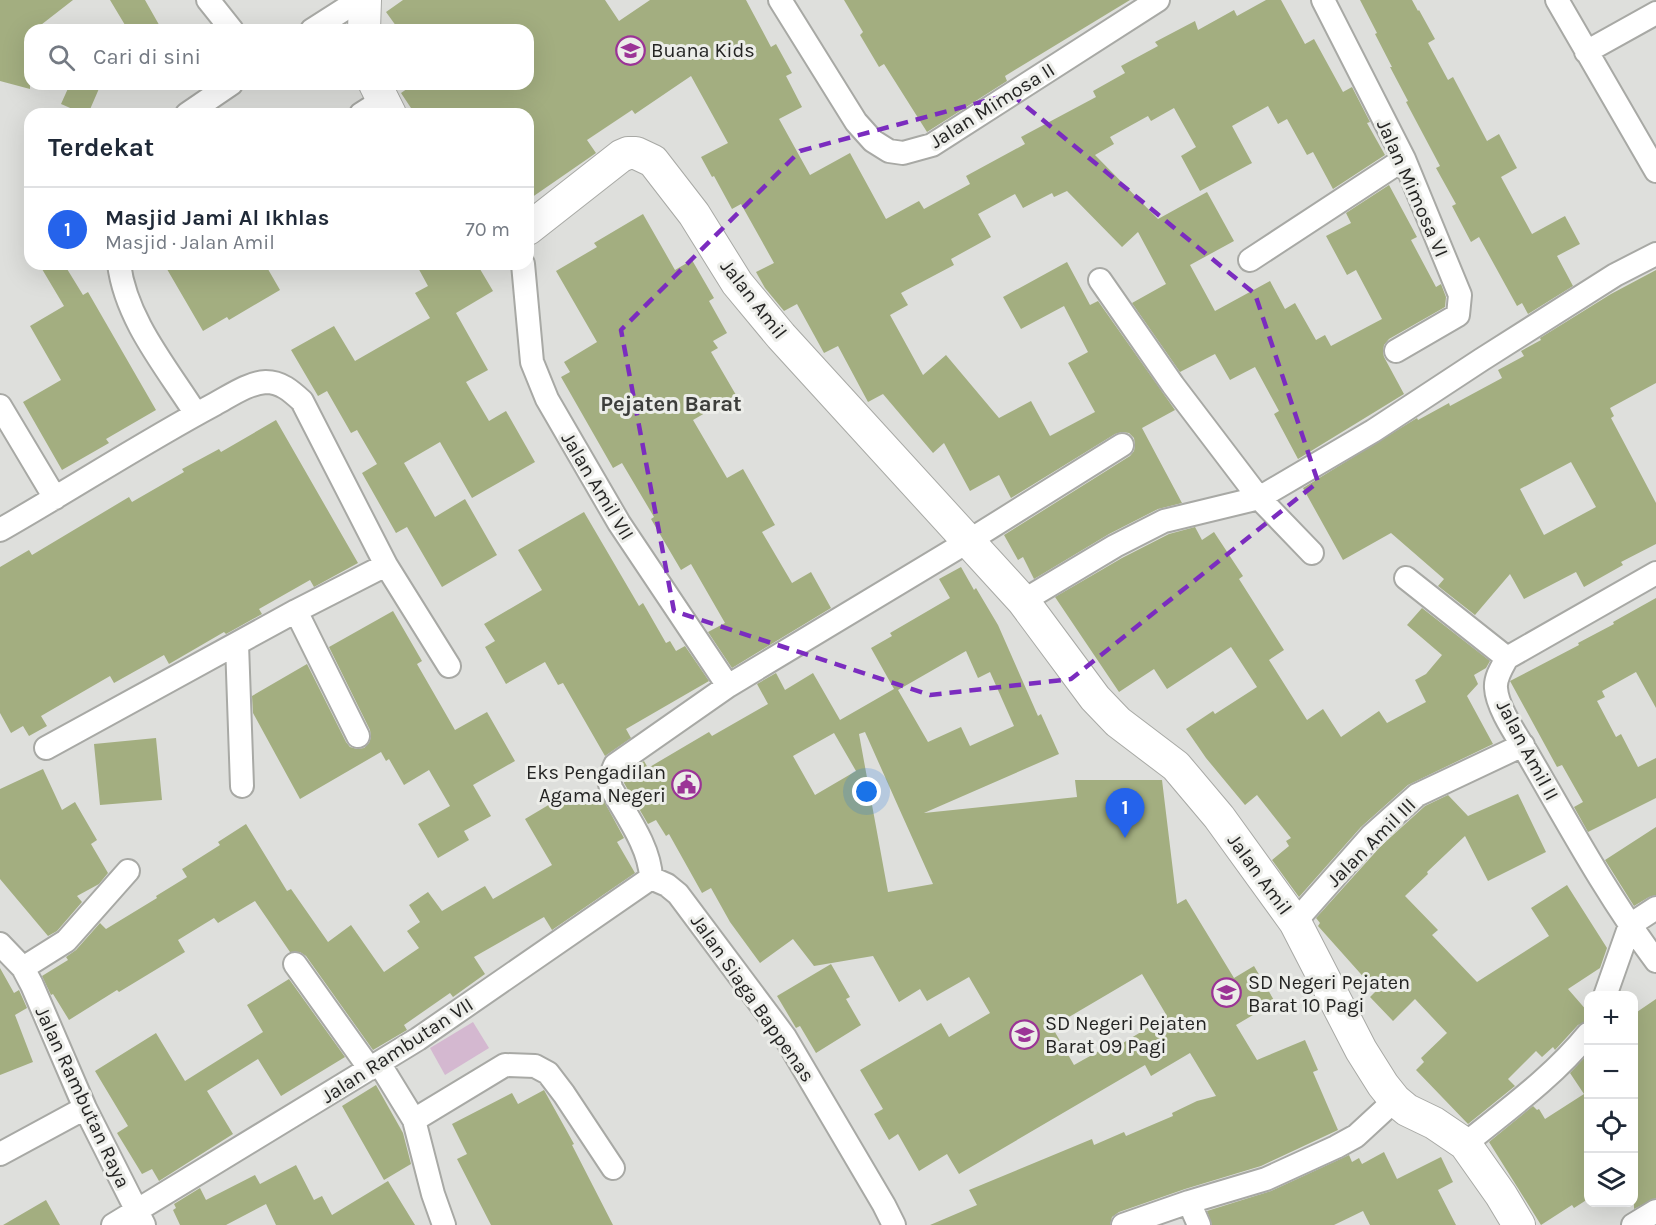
<!DOCTYPE html>
<html lang="id">
<head>
<meta charset="utf-8">
<style>
  :root { --surface:#fff; --page:#f6f6f7; --text:#1f2937; --muted:#747a83; --line:#e0e1e3; --accent:#2563eb }
  body { margin:0; font-family:Karla,sans-serif; background:var(--page); color:var(--text) }
  .controls { position:absolute; right:18px; bottom:18px; display:grid; overflow:hidden; border-radius:12px; box-shadow:0 6px 24px #0002 }
  .controls button { width:54px; height:54px; display:grid; place-items:center; padding:0; border:0; border-bottom:2px solid var(--line); background:var(--surface); color:var(--text); font:30px sans-serif }
  .you { position:absolute; left:867px; top:792px; width:21px; height:21px; margin:-15px; border:4px solid #fff; border-radius:50%; background:#1a73e8; box-shadow:0 0 0 9px #1a73e833 }
  .badge { display:grid; place-items:center; width:39px; height:39px; border-radius:50%; background:var(--accent); color:#fff; font-size:20px; font-weight:700 }
  .pin { position:absolute; translate:-50% -50px; filter:drop-shadow(0 2px 3px #0008) }
  .pin::after { content:''; position:absolute; top:32px; width:21px; height:18px; background:inherit; clip-path:polygon(0 0,100% 0,50% 100%) }
  .list { margin:0; padding:0; list-style:none }
  h2 { display:flex; justify-content:space-between; align-items:center; height:78px; margin:0; padding:0 24px; font-size:26px }
  h2 small { font-size:20px; font-weight:400; color:var(--muted) }
  .list li { display:grid; grid-template-columns:39px 1fr auto; gap:18px; align-items:center; box-sizing:border-box; height:84px; padding:0 24px; border-top:2px solid var(--line) }
  .list b { display:block; font-size:22px; white-space:nowrap }
  .list p { margin:0; font-size:20px; white-space:nowrap; color:var(--muted) }
  .list em { font-size:20px; font-style:normal; color:var(--muted) }
  .icon { flex:none; width:33px; height:33px; fill:none; stroke:currentColor; stroke-width:2; stroke-linecap:round; stroke-linejoin:round }
  .map { position:relative; flex:none; width:1656px; height:1225px; overflow:hidden }
  .search { position:absolute; background:var(--surface); box-shadow:0 6px 24px #0002; left:24px; top:24px; width:510px; height:66px; display:flex; align-items:center; gap:15px; box-sizing:border-box; padding:0 21px; border-radius:18px; color:var(--muted); font-size:22px }
  .panel { position:absolute; background:var(--surface); box-shadow:0 6px 24px #0002; left:24px; top:108px; width:510px; height:162px; border-radius:18px }
  .map>svg:first-child { display:block }
  .green { fill:#d4b8d0 }
  .building { fill:#a3ae80; fill-rule:evenodd }
  .lines { fill:none; stroke-linecap:round; stroke-linejoin:round }
  .street-casing { stroke:#a8a9a5; stroke-width:26 }
  .secondary-casing { stroke:#a8a9a5; stroke-width:34 }
  .street { stroke:#fff; stroke-width:22 }
  .secondary { stroke:#fff; stroke-width:32 }
  .marked { fill:none; stroke:#7b2cbf; stroke-width:4.5; stroke-dasharray:12 8; stroke-linejoin:round }
  .labels { text-anchor:middle; stroke-width:6; stroke-linejoin:round; paint-order:stroke }
  .poi-label { font-size:20px; fill:#242423; stroke:#ecede9; text-anchor:start }
  .street-label { font-size:20px; fill:#242423; stroke:#ecede9 }
  .quarter-label { font-size:22px; font-weight:bold; fill:#3d3e3b; stroke:#ecede9 }
</style>
</head>
<body>
<div class="map">
<svg width="1656" height="1225" viewBox="0 0 1656 1225">
  <rect width="100%" height="100%" fill="#dedfdc"/>
  <path class="green" d="M473,1022L489,1048L445,1075L430,1048Z"/>
  <path class="building" d="M0,0H73L37,28L38,30H30V89L0,81Z
    M110,0H145L162,30H128Z
    M403,0H605L619,21L650,0H746L771,47L776,44L792,73L786,76L802,107L779,119L810,175L850,153L886,219L919,201L924,209L970,184L966,176L1025,144L1021,137L1096,97L1093,91L1125,73L1121,66L1158,46L1155,42L1195,21L1198,30L1234,10L1237,16L1266,0H1281L1305,44L1314,39L1343,92L1352,87L1370,122L1367,123L1385,155L1333,189L1313,152L1307,155L1287,119L1278,124L1268,106L1232,126L1252,163L1200,191L1181,156L1196,147L1174,108L1151,121L1148,116L1110,137L1114,144L1095,155L1158,219L1207,192L1234,241L1190,265L1215,311L1270,281L1285,309L1295,303L1316,340L1325,335L1331,346L1382,319L1356,270L1347,275L1326,236L1351,223L1346,213L1389,185L1417,237L1411,240L1436,287L1441,284L1446,297L1445,307L1389,339L1384,345L1383,352L1384,357L1404,394L1298,459L1274,414L1279,411L1255,367L1230,380L1215,354L1180,372L1132,303L1166,284L1138,232L1122,247L1067,191L1054,197L1052,193L1023,208L1015,194L978,214L991,237L951,259L954,265L901,293L908,305L890,315L923,375L946,355L999,418L1031,401L1050,436L1095,412L1068,363L1088,352L1064,306L1021,329L1003,297L1067,262L1090,305L1098,301L1175,410L1142,428L1182,503L1158,509L1109,534L1034,579L1023,557L1018,560L1004,535L1130,456L1134,451L1135,445L1134,438L1129,433L1122,432L1115,434L1011,498L999,475L970,491L944,443L933,453L883,394L868,402L838,346L824,353L797,304L784,311L765,288L756,272L774,263L741,204L732,209L714,176L712,177L701,157L728,143L691,76L635,114L632,110L587,140L596,153L528,200V114H415L401,93L414,84H528V30H399L386,12Z
    M844,0H1130L1005,76L1007,81L927,132L884,64L879,67L860,35L863,32Z
    M1360,0H1412L1418,11L1419,10L1435,39L1428,43L1448,80L1453,77L1487,141L1499,134L1517,168L1501,177L1532,234L1565,216L1580,244L1557,256L1573,286L1528,314L1522,303L1517,306L1479,237L1471,242L1452,206L1456,204L1436,168L1440,166L1406,102L1408,101L1390,67H1392L1375,34L1377,33Z
    M70,84H101L88,114H84L61,104Z
    M643,214L675,270L692,260L714,298L709,301L727,333L713,341L718,348L711,352L736,395L693,420L727,478L743,469L775,525L762,532L792,583L811,572L831,608L732,668L708,632L725,623L691,564L681,570L651,519L654,517L622,463L613,468L561,377L570,372L564,362L597,342L556,271L597,247L594,243Z
    M39,264H64L83,295L88,292L156,410L106,439L109,443L62,470L23,402L61,380L30,326L64,306Z
    M164,264H265L280,290L229,320L227,317L203,331Z
    M416,264H477L493,291L456,313L488,370L466,382L489,421L506,411L535,462L472,498L440,442L404,463L435,517L465,499L497,555L442,587L407,527L396,533L362,473L377,464L357,430L351,433L327,391L318,396L291,350L334,326L355,361L430,318L415,293L428,286Z
    M1656,270V383L1610,408L1614,416L1611,418L1656,503V544L1621,562L1623,565L1584,587L1576,572L1524,599L1510,574L1475,615L1438,586L1444,579L1391,533L1343,560L1303,488L1417,418L1418,420L1449,403L1450,406L1502,378L1498,370L1524,356L1521,351L1541,340L1540,338L1611,294ZM1571,462L1596,507L1544,535L1520,489Z
    M276,420L358,563L314,587L310,580L259,609L262,614L226,634L224,632L169,664L164,655L114,683L110,676L41,716L47,726L29,736L23,726L11,733L0,713V567L29,550L32,555L129,497L132,502L184,472L182,469L219,449L221,452Z
    M584,512L639,606L643,603L666,643L670,641L676,651L685,646L709,681L626,729L631,738L605,756L563,683L558,685L545,662L506,684L485,647L495,641L484,624L542,590L518,550Z
    M1195,527L1202,540L1214,532L1243,576L1239,579L1284,650L1269,660L1307,720L1323,709L1341,737L1379,711L1387,723L1426,702L1415,680L1426,674L1442,655L1407,625L1422,608L1490,661L1486,668L1474,675L1478,684L1467,696L1493,744L1408,785L1361,827L1299,897L1272,860L1289,846L1286,841L1291,838L1257,795L1245,805L1206,758L1186,729L1213,711L1215,714L1257,687L1231,647L1167,689L1154,669L1119,692L1055,597L1122,558L1169,534Z
    M961,567L974,590L976,588L998,625L1038,716L1041,714L1059,754L924,813L1077,797L1075,780H1162L1177,904L1186,899L1234,978L1254,966L1275,1002L1236,1025L1257,1060L1305,1040L1318,1070L1313,1072L1338,1130L1261,1166L1185,1189L1119,1212L1112,1217L1110,1225H930L977,1205L969,1190L1092,1139L1094,1145L1124,1132L1126,1136L1173,1116L1172,1113L1197,1101L1216,1096L1190,1053L1151,1076L1145,1065L959,1174L947,1154L919,1171L898,1134L889,1140L874,1114L883,1109L860,1070L941,1023L949,1037L990,1013L969,977L927,1001L920,989L899,1002L873,956L814,966L793,939L760,963L730,922L711,888L702,893L669,834L666,836L656,820L648,824L624,783L626,774L644,761L648,768L709,732L712,736L768,704L757,684L776,673L785,690L813,673L840,720L894,689L871,648L892,636L890,633L950,598L939,579ZM966,651L978,678L990,672L1014,726L970,746L961,727L928,742L898,690ZM865,732L902,815L933,884L888,892L859,734ZM834,733L856,771L815,795L793,756ZM1142,974L1167,1016L1118,1046L1115,1042L1074,1065L1052,1027Z
    M1656,598V708L1636,672L1602,691L1605,697L1597,701L1616,737L1621,734L1638,767L1656,758V798L1588,832L1574,807L1583,802L1562,765L1557,767L1510,681L1579,645L1578,643L1614,624L1613,622Z
    M393,611L422,661L417,664L455,730L487,712L515,761L473,785L491,816L464,831L469,840L438,858L418,824L450,806L429,770L404,785L389,759L386,761L381,752L300,799L253,713L252,696L307,664L346,742L350,747L357,749L364,748L369,743L371,737L370,730L329,647Z
    M156,738L162,800L100,805L94,744Z
    M43,769L62,810L75,802L97,840L91,844L108,873L99,884L77,896L82,902L57,931L48,936L0,879V789Z
    M598,790L624,838L617,842L635,873L552,930L544,917L474,957L485,974L453,997L450,993L404,1025L407,1030L373,1050L306,956L300,952H290L255,901L218,923L214,918L178,940L185,952L119,992L117,990L69,1020L53,994L51,995L42,976L68,960L66,957L76,950L100,923L106,929L157,898L156,896L187,877L182,869L220,845L218,842L246,824L287,891L291,889L328,942L351,925L384,972L419,948L407,931L420,922L409,905L428,892L442,911L485,886L493,899L552,865L525,819L567,794L573,804Z
    M1518,794L1546,852L1488,881L1465,836L1427,872L1428,874L1405,896L1438,930L1432,935L1477,982L1549,936L1531,908L1567,885L1607,948L1600,968L1568,989L1588,1012V1021L1578,1025L1555,1050L1553,1047L1542,1057L1536,1051L1508,1079L1515,1086L1468,1124L1416,1070L1424,1062L1421,1058L1447,1033L1415,999L1393,1021L1370,997L1376,991L1318,926L1320,923L1316,918L1381,846L1425,806L1448,795L1468,816Z
    M1656,827V895L1649,897L1634,906L1605,860Z
    M831,964L850,997L846,999L861,1025L816,1053L800,1026L796,1028L777,996Z
    M0,968L14,993L19,990L27,1008L15,1015L33,1062L0,1075Z
    M289,979L345,1057L281,1096L258,1059L207,1091L233,1134L159,1181L152,1169L142,1174L117,1133L128,1126L95,1071L156,1033L185,1081L263,1032L247,1005Z
    M1656,999V1198L1634,1209V1014Z
    M1588,1054V1199L1574,1208L1572,1205L1541,1225L1489,1142L1533,1106L1537,1110L1539,1109L1545,1119L1584,1094L1570,1073Z
    M376,1085L403,1133L411,1164L384,1180L342,1106Z
    M544,1090L574,1144L572,1145L613,1225H491L457,1159L467,1154L452,1124L512,1093L518,1104Z
    M1384,1152L1397,1179L1441,1157L1453,1182L1438,1190L1456,1225H1370L1363,1211L1334,1225H1212L1207,1211L1271,1191L1349,1155L1352,1162L1359,1158L1362,1164Z
    M296,1165L314,1200L322,1196L332,1215L388,1181L415,1225H276L266,1204L226,1225H180L173,1210L176,1208L174,1204L200,1188L206,1200L255,1175L260,1184Z
    M46,1200L60,1225H3Z"/>
  <g class="lines">
    <defs>
      <path id="street" d="M208,0L232,30
        M780,0L856,122L873,141L889,151L903,153L932,145L1158,0
        M1323,0L1404,159L1460,295L1458,315L1396,351
        M1557,0L1656,171
        M312,30L359,0
        M1586,52L1656,13
        M187,114L231,84
        M361,114L383,100
        M1250,260L1404,159
        M119,264C126,320 167,368 196,414
        M523,264L532,362L547,399L619,523L728,686
        M1100,280L1173,385L1259,498L1312,553
        M0,406L55,498
        M0,530C72,489 142,443 215,404C230,396 248,383 266,382C281,382 291,391 302,401L386,565L449,666
        M1656,573L1507,658C1502,667 1495,678 1496,688C1497,709 1520,740 1530,758C1570,827 1608,897 1656,961
        M1406,578L1507,658
        M1023,601L1115,546L1164,521L1259,498L1373,431L1481,360L1615,275L1656,254
        M296,611L358,736
        M237,644L242,786
        M46,748L296,611L386,565
        M651,878C650,847 626,815 611,788L609,780L615,765L728,686L967,542L1122,445
        M651,878L667,885L678,894L785,1037L884,1205L894,1225
        M1295,922L1371,836L1417,795L1523,745
        M0,944L23,968L32,985L85,1108L144,1225
        M295,964L370,1069
        M23,968L66,941L128,871
        M1605,996L1630,925L1656,908
        M379,1063L414,1120L433,1194L444,1225
        M414,1120L505,1065L535,1066L548,1073L564,1094L613,1168
        M1465,1144C1507,1110 1554,1076 1588,1034
        M0,1154L85,1108
        M1189,1202L1199,1225
        M113,1225L418,1039L651,878
        M1123,1225L1189,1202L1266,1179L1336,1147L1356,1136L1395,1100
        M1633,1225L1656,1211"/>
      <path id="secondary" d="M364,30L365,0
        M375,84L390,114
        M528,229L621,156L628,153H636L653,161L694,214L737,283L781,336L1023,601L1095,698L1118,722L1176,766L1219,817L1295,922L1361,1050L1383,1085L1395,1100L1407,1110L1434,1123L1465,1144L1501,1195L1519,1225"/>
    </defs>
    <use href="#street" class="street-casing"/>
    <use href="#secondary" class="secondary-casing"/>
    <use href="#street" class="street"/>
    <use href="#secondary" class="secondary"/>
  </g>
  <path class="marked" d="M1011,94L1255,294L1318,482L1071,679L930,695L674,611L621,330L800,151Z"/>
  <defs>
    <symbol id="school-ring" viewBox="-11 -11 22 22"><circle r="9.5" fill="#ecede9" stroke="#9b3396" stroke-width="1.5"/><path d="M0-5L7-2L0 1L-7-2ZM-4 1L0 2.5L4 1V4Q0 6-4 4Z" fill="#9b3396"/></symbol>
    <symbol id="civic-ring" viewBox="-11 -11 22 22"><circle r="9.5" fill="#ecede9" stroke="#9b3396" stroke-width="1.5"/><path d="M-.6-6.5H3V-4.5H.6V-3L4-1V1h2V6H-6V1h2V-1L-.6-3ZM-1.2 2.5V6h2.4V2.5Z" fill="#9b3396"/></symbol>
  </defs>
  <g fill-rule="evenodd">
    <use href="#school-ring" x="614" y="34" width="33" height="33"/>
    <use href="#civic-ring" x="670" y="768" width="33" height="33"/>
    <use href="#school-ring" x="1210" y="976" width="33" height="33"/>
    <use href="#school-ring" x="1008" y="1018" width="33" height="33"/>
  </g>
  <g class="labels">
    <g class="poi-label">
      <text x="651" y="57">Buana Kids</text>
      <text x="666" y="779" text-anchor="end">Eks Pengadilan<tspan x="666" dy="23">Agama Negeri</tspan></text>
      <text x="1248" y="989">SD Negeri Pejaten<tspan x="1248" dy="23">Barat 10 Pagi</tspan></text>
      <text x="1045" y="1030">SD Negeri Pejaten<tspan x="1045" dy="23">Barat 09 Pagi</tspan></text>
    </g>
    <g class="street-label">
      <text transform="translate(992 105) rotate(-32)" y="7">Jalan Mimosa II</text>
      <text transform="translate(1413 188) rotate(66)" y="7">Jalan Mimosa VI</text>
      <text transform="translate(754 299) rotate(52)" y="7">Jalan Amil</text>
      <text transform="translate(598 486) rotate(59)" y="7">Jalan Amil VII</text>
      <text transform="translate(1528 750) rotate(62)" y="7">Jalan Amil II</text>
      <text transform="translate(1371 842) rotate(-45)" y="7">Jalan Amil III</text>
      <text transform="translate(1260 874) rotate(54)" y="7">Jalan Amil</text>
      <text transform="translate(753 998) rotate(55)" y="7">Jalan Siaga Bappenas</text>
      <text transform="translate(397 1050) rotate(-33)" y="7">Jalan Rambutan VII</text>
      <text transform="translate(83 1097) rotate(65)" y="7">Jalan Rambutan Raya</text>
    </g>
    <g class="quarter-label">
      <text x="671" y="411">Pejaten Barat</text>
    </g>
  </g>
</svg>
<div class="controls">
<button>+</button>
<button>−</button>
<button><svg class="icon" aria-label="locate" viewBox="0 0 24 24"><circle cx="12" cy="12" r="6"/><path d="M12 2v4M12 18v4M2 12h4M18 12h4"/></svg></button>
<button><svg class="icon" aria-label="layers" viewBox="0 0 24 24"><path d="M12 4l9 5-9 5-9-5zM3 14l9 5 9-5"/></svg></button>
</div>
<div class="you"></div>
<div class="pin badge" style="left:1125px;top:838px">1</div>
<div class="search"><svg class="icon" aria-label="search" viewBox="0 0 24 24"><circle cx="10" cy="10" r="6"/><path d="M15 15l6 6"/></svg>Cari di sini</div>
<section class="panel">
<h2>Terdekat<small></small></h2>
<ul class="list">
<li><span class="badge">1</span><div><b>Masjid Jami Al Ikhlas</b><p>Masjid · Jalan Amil</p></div><em>70 m</em></li>
</ul>
</section>
</div>
</body>
</html>
